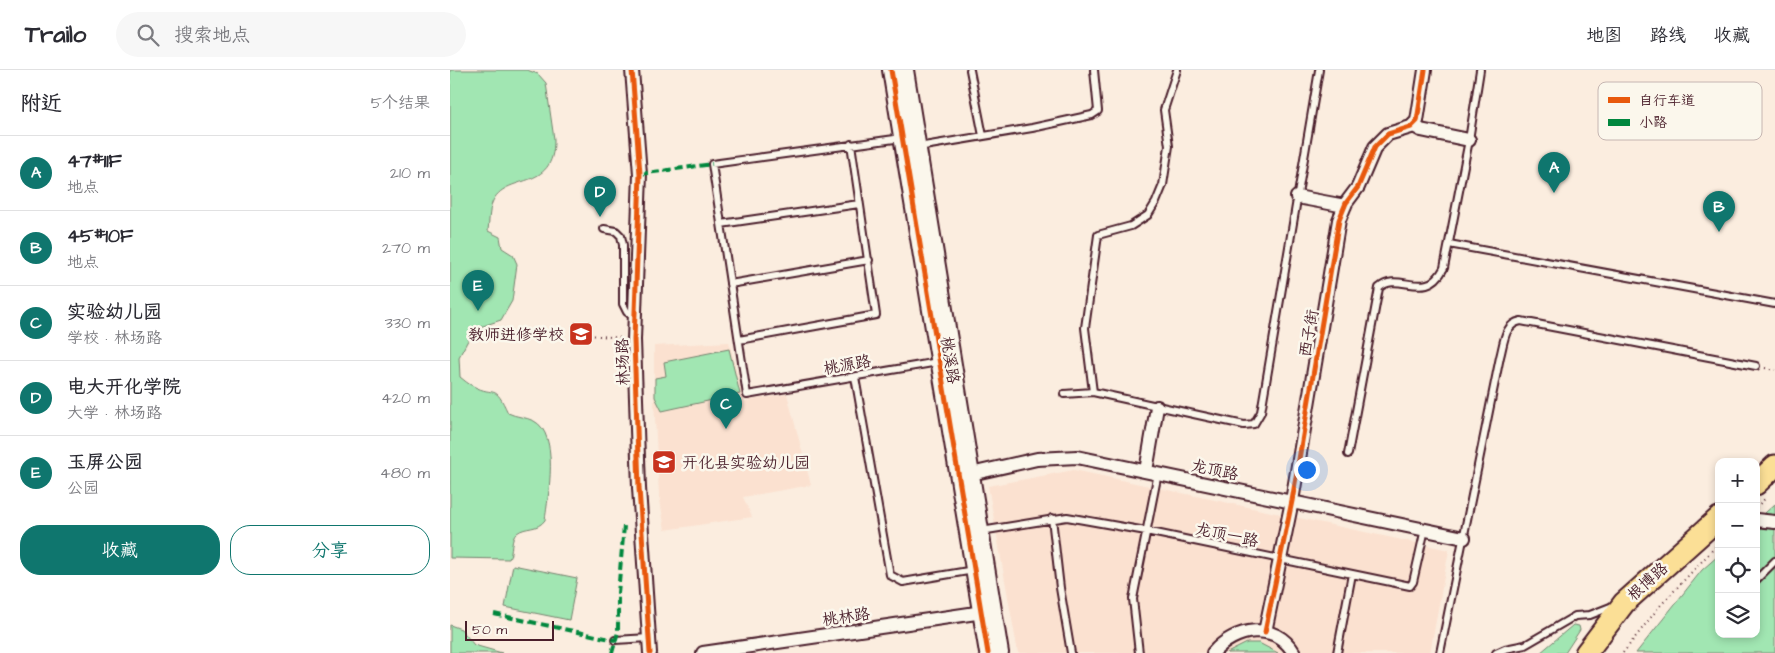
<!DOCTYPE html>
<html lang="zh">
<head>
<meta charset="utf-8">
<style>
  :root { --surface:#fff; --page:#f7f7f7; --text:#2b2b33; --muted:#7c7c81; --line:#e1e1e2; --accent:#0f766e }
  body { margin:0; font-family:"Architects Daughter","LXGW WenKai TC",sans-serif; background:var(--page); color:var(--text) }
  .controls { position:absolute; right:15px; bottom:15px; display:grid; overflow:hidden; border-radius:10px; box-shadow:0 2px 8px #0003 }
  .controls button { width:45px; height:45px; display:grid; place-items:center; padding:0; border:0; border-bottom:1px solid var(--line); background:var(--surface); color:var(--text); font:25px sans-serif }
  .scale { position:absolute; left:15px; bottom:12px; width:89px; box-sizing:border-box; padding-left:5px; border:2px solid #4a1f2b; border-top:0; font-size:14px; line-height:18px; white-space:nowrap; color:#4a1f2b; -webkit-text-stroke:4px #fbf7ec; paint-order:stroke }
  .you { position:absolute; left:856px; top:399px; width:18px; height:18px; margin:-12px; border:4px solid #fff; border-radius:50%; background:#1a73e8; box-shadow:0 0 0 8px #1a73e833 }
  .badge { display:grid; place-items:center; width:32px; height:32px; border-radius:50%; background:var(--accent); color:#fff; font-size:16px; font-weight:700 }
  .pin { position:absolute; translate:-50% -41px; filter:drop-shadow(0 1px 2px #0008) }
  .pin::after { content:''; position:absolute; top:26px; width:18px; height:15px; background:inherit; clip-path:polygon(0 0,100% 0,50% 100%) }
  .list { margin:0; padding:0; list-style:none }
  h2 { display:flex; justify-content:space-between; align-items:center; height:65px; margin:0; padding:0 20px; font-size:21px }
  h2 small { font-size:16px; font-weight:400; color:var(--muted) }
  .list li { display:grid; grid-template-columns:32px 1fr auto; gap:15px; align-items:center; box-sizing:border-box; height:75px; padding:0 20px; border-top:1px solid var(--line) }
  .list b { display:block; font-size:19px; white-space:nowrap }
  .list p { margin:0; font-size:16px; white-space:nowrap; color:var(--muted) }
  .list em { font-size:16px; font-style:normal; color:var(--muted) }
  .actions { display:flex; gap:10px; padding:15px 20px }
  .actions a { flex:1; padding:11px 0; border:1px solid var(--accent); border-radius:20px; text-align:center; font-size:18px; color:var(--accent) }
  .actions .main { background:var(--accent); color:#fff }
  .icon { flex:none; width:28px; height:28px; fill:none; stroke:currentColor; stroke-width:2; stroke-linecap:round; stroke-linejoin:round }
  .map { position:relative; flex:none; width:1325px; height:583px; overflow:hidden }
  header { display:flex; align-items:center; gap:30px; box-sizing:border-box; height:70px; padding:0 25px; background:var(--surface); border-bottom:1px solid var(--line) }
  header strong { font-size:24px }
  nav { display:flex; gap:28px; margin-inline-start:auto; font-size:18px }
  .search { width:350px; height:45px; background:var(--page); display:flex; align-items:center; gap:12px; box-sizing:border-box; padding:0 18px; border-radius:28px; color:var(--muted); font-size:19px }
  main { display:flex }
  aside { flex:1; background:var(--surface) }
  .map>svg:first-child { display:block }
  .built { fill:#fbe1d0 }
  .green { fill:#a1e6b2; stroke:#76826e }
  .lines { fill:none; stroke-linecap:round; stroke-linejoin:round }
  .service-casing { stroke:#4a1f2b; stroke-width:10 }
  .minor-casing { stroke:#4a1f2b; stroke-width:16 }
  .tertiary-casing { stroke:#4a1f2b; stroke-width:20 }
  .trunk-casing { stroke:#4a1f2b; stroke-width:25 }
  .path { stroke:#4a1f2b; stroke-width:2; stroke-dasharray:1 4; stroke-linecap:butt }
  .service { stroke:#fbf7ec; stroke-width:6 }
  .minor { stroke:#fbf7ec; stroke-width:12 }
  .tertiary { stroke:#fbf7ec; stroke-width:16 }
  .trunk { stroke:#fbdf96; stroke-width:21 }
  .quiet { stroke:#00873e; stroke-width:4; stroke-dasharray:8 4; stroke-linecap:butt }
  .cycleway-casing { stroke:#fbf7ec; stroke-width:8 }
  .cycleway { stroke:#e8590c; stroke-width:5 }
  .labels { text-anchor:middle; stroke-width:5; stroke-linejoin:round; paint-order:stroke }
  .street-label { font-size:16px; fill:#4a1f2b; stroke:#fbf7ec }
  .poi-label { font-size:16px; fill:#4a1f2b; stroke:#fbf7ec; text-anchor:end }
  .key { fill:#fbf7ec; stroke:#c6b6b2; stroke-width:1 }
  .key-label { font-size:14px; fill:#4a1f2b }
</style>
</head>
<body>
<header>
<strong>Trailo</strong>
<div class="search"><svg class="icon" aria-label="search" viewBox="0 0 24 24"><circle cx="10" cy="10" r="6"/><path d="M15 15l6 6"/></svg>搜索地点</div>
<nav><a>地图</a><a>路线</a><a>收藏</a></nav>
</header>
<main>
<aside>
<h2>附近<small>5个结果</small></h2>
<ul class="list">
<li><span class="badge">A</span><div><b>47#11F</b><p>地点</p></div><em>210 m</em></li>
<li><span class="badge">B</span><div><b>45#10F</b><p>地点</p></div><em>270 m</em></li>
<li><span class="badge">C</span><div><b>实验幼儿园</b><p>学校 · 林场路</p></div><em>330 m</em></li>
<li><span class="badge">D</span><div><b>电大开化学院</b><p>大学 · 林场路</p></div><em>420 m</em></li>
<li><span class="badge">E</span><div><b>玉屏公园</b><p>公园</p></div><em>480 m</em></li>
</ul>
<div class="actions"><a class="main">收藏</a><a>分享</a></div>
</aside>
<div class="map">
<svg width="1325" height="583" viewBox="0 0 1325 583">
  <rect width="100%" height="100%" fill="#fbeddf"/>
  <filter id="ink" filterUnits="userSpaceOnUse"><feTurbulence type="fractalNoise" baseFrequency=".02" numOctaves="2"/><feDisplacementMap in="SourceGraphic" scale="10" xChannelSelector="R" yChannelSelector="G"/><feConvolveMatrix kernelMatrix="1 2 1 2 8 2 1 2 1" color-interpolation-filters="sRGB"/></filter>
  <g filter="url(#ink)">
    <path class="built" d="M279,272L295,331L337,324L361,415L293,427L302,447L215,460L209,424L204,330V276Z
      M624,400L999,480L980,583H568L538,416Z"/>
    <path class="green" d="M0,0H77L88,4L96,13L104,69C105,124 55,101 42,133C39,141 39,153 38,161L50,167L52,178L63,185L67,194L62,231L51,250L24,259L9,287L10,307C14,310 18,314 23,316C46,328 44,312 58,343C66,347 76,347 84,351C110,364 98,427 95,450C87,461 76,456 67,463C60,468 63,483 59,489L0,488Z
      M279,279L290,324L212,341L205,327V308L216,306L214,292Z
      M1325,434V583H1186L1252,500L1269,485V564H1306V451Z
      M63,495L127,508L119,550L55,537Z
      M0,555L11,559L24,575L52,583H0Z
      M1123,555L1129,556L1130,560L1115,583H1090Z
      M797,573H809L828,583H777Z"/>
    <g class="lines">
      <defs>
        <path id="service" d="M520,0L533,66
          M452,68L262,94L297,325L488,292
          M468,77L582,58L642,45L648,41L644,0
          M271,154L409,134
          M154,159L166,161L171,166L173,175V234L177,242L184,247
          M999,174L1325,234
          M280,214L419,190
          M289,270L426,245L401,74
          M405,307L440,505L453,512L524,500
          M643,322L635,258L648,165L681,156L698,145L706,132L713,115L719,76L714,40L727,0
          M614,324L643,322L794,355L804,354L811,342L869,0
          M898,384L929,218C948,200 976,233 994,198L1019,70L1030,0
          M602,448L610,518L621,583
          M531,461L617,447L696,461L960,516L963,512L975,459
          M1306,510L1325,491
          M165,570L199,568
          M689,583L683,529L708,403
          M887,583L902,504
          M990,583L1050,287C1054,273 1054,254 1071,251L1306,296
          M1046,583L1055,579L1075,575L1125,546L1140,545L1163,536"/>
        <path id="minor" d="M182,0L190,104L184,270L189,418L200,583
          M964,56L971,60L1019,70
          M847,127L895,136
          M696,401L707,337
          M512,406L587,389L627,387L1014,468
          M1306,450L1325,452
          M815,562L842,431L889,150L896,133L908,117L925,77L938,64L961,57L967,51L975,0
          M253,583L540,541
          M763,583C784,558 825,550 844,583"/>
        <path id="tertiary" d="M441,0L538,583
          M455,0L550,583"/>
        <path id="trunk" d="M1306,414L1325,396
          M1136,583L1174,533L1269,448"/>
      </defs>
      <use href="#service" class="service-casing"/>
      <use href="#minor" class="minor-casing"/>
      <use href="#tertiary" class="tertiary-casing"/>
      <use href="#trunk" class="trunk-casing"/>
      <path class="path" d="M139,265L172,268
        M1315,298L1325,300
        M1306,437L1317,427
        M1173,583L1209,537L1269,473"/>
      <use href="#service" class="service"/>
      <use href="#minor" class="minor"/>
      <use href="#tertiary" class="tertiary"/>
      <use href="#trunk" class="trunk"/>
      <path class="quiet" d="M190,104L262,94
        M44,544L165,570
        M162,583L168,562V523L174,456"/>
      <defs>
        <path id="cycleway" d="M182,0L190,104L184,270L189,418L200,583
          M441,0L538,583
          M815,562L842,431L889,150L896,133L908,117L925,77L938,64L961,57L967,51L975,0"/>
      </defs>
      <use href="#cycleway" class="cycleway-casing"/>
      <use href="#cycleway" class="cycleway"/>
    </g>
  </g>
  <defs>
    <symbol id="school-square" viewBox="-11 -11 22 22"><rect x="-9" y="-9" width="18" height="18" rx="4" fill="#c8321e" stroke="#fbf7ec"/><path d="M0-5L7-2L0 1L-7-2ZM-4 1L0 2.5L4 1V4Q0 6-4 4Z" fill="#fff"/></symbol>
  </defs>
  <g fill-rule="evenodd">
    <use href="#school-square" x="117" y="250" width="28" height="28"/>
    <use href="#school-square" x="200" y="378" width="28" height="28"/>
  </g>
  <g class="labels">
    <g class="street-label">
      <text transform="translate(858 263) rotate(-80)" y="6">西子街</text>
      <text transform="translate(501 290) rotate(81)" y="6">桃溪路</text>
      <text transform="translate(172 292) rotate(-92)" y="6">林场路</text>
      <text transform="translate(397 294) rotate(-10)" y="6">桃源路</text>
      <text transform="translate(765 399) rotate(12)" y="6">龙顶路</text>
      <text transform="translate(777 464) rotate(12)" y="6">龙顶一路</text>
      <text transform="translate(1197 511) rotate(-42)" y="6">根博路</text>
      <text transform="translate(396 546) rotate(-8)" y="6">桃林路</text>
    </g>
    <g class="poi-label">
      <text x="114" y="270">教师进修学校</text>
      <text x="232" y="398" text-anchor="start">开化县实验幼儿园</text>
    </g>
  </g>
  <rect x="1148" y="12" width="164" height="58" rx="8" class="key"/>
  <rect x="1158" y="27" width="22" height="6" fill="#e8590c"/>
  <rect x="1158" y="49" width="22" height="7" fill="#00873e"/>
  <g class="key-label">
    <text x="1189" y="35">自行车道</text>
    <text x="1189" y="57">小路</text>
  </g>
</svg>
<div class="controls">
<button>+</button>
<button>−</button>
<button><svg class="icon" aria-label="locate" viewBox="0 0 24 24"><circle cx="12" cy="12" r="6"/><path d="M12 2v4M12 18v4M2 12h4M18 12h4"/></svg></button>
<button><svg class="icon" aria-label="layers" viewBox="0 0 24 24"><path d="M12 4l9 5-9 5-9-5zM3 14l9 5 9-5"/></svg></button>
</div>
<div class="scale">50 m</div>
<div class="you"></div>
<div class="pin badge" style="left:1104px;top:123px">A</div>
<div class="pin badge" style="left:1269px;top:162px">B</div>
<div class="pin badge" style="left:276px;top:359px">C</div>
<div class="pin badge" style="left:150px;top:147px">D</div>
<div class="pin badge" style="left:28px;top:241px">E</div>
</div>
</main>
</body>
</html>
